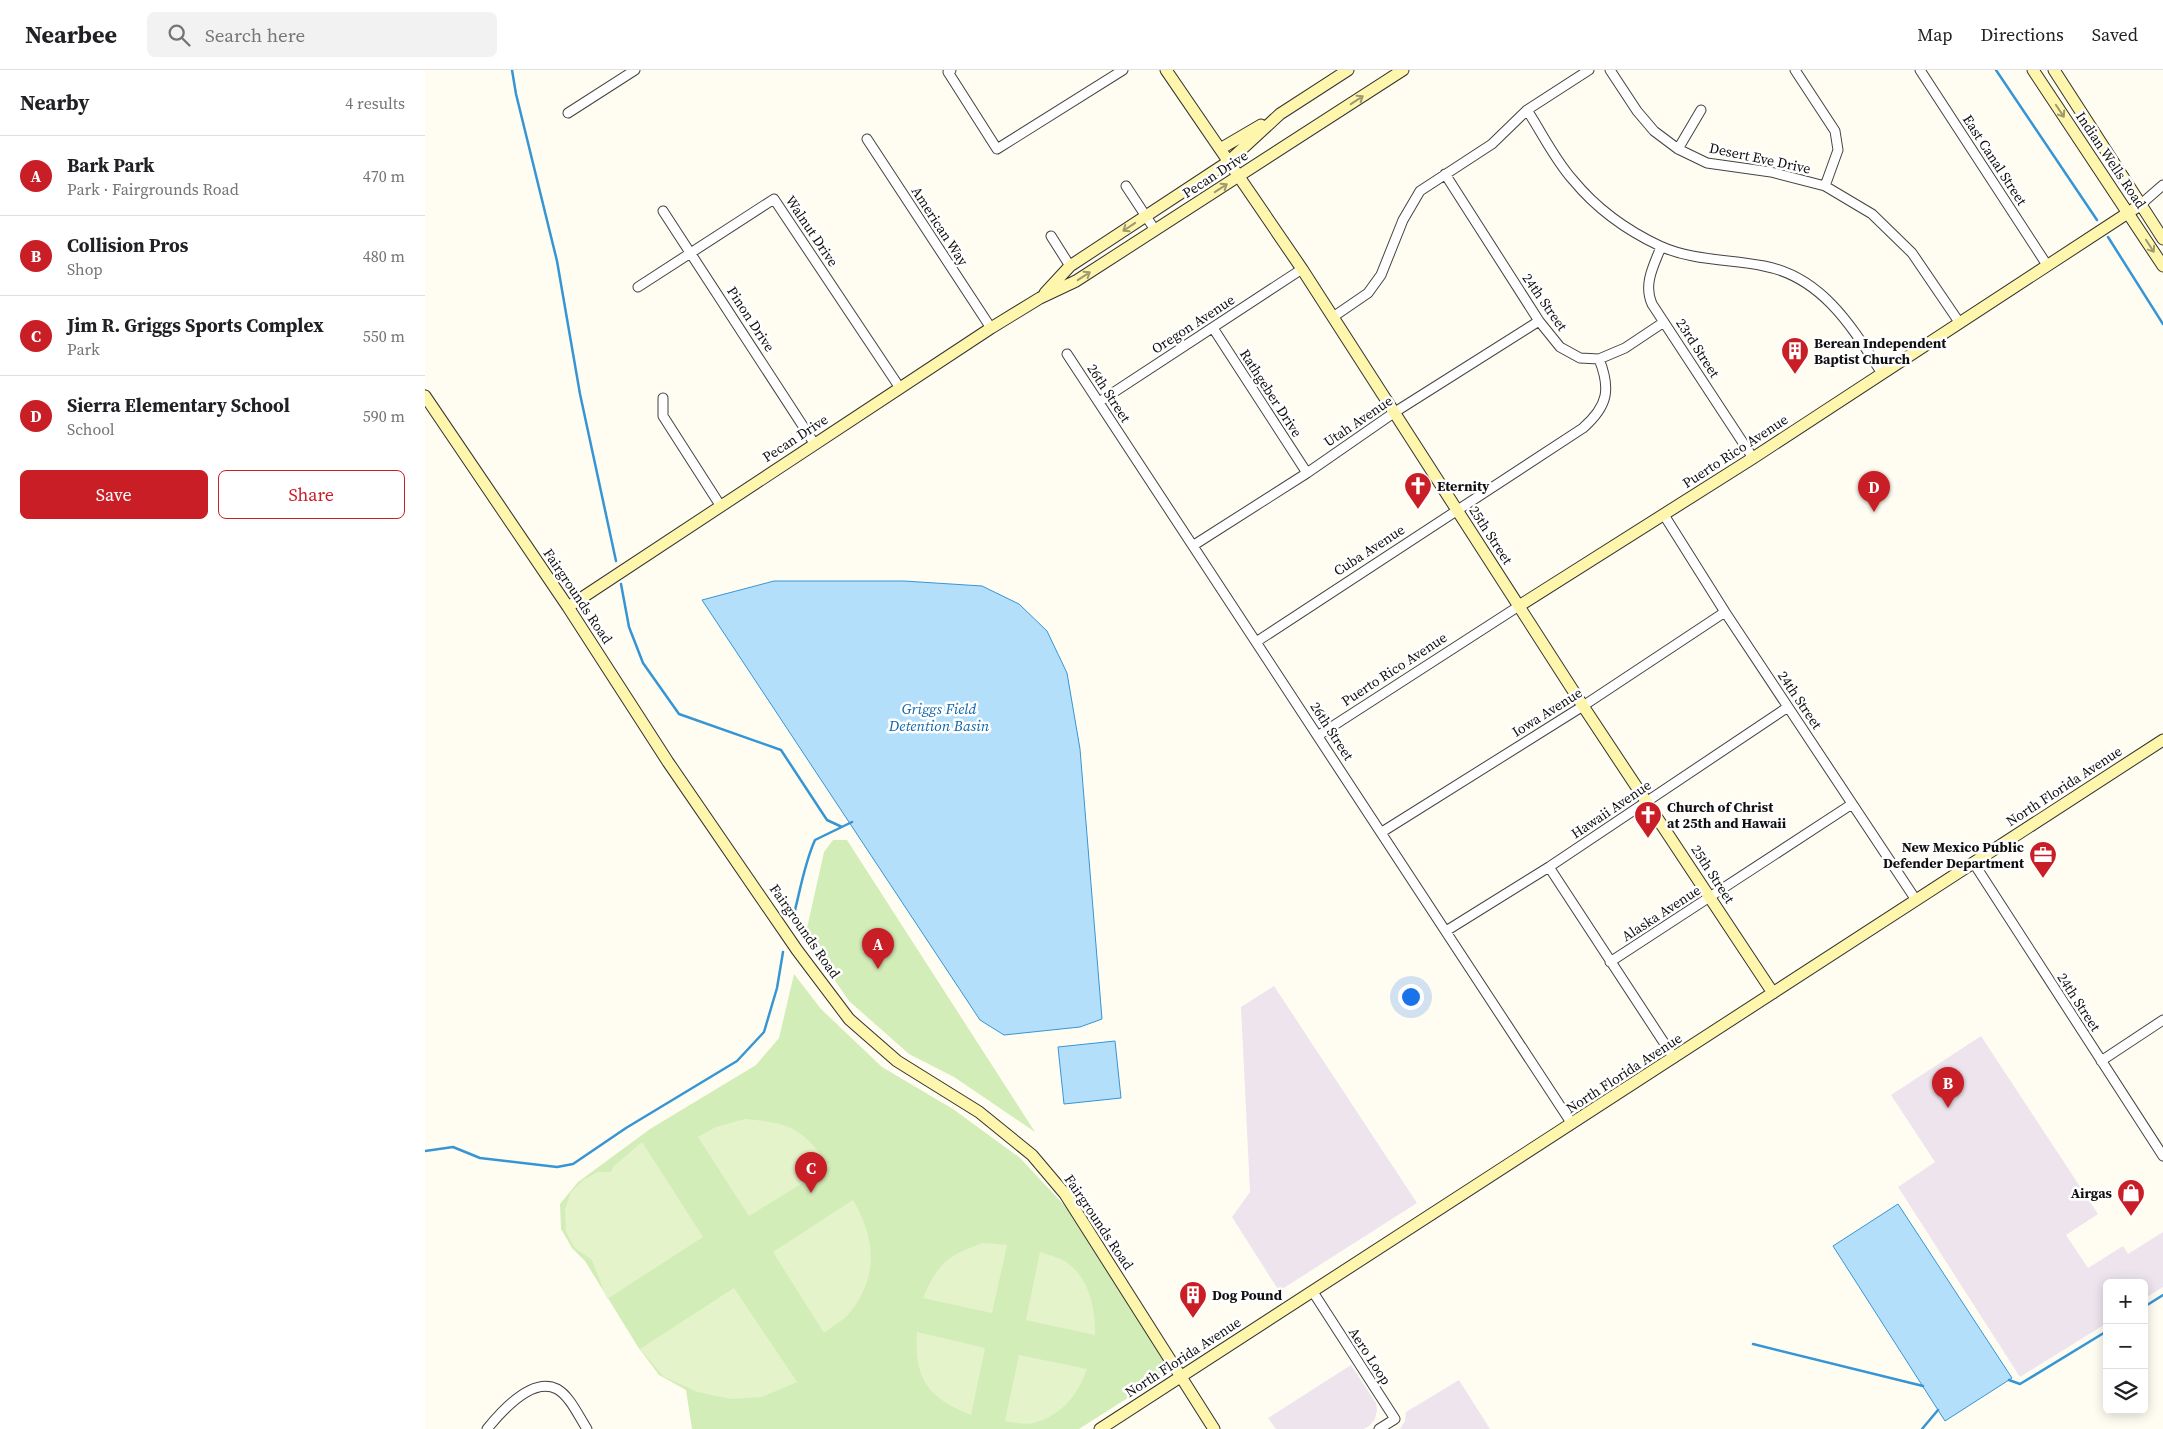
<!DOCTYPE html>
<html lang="en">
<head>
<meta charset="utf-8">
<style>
  :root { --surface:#fff; --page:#f2f2f2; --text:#202124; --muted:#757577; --line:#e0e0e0; --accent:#c91e25 }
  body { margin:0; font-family:"Source Serif 4",serif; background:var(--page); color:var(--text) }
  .controls { position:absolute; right:15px; bottom:15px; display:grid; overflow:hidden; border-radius:8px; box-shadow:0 2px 12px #0003 }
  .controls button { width:45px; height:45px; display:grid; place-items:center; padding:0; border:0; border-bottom:1px solid var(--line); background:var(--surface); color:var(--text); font:25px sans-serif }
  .you { position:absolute; left:985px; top:926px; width:18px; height:18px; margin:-12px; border:4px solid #fff; border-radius:50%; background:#1a73e8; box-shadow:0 0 0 8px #1a73e833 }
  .badge { display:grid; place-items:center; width:32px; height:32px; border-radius:50%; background:var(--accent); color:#fff; font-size:16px; font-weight:700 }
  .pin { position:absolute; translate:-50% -41px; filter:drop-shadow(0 1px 2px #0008) }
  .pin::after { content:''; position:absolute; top:26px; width:18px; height:15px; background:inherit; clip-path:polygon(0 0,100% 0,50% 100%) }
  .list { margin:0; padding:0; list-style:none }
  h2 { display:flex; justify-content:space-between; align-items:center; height:65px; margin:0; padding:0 20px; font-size:21px }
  h2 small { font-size:16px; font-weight:400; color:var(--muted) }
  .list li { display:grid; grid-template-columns:32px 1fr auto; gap:15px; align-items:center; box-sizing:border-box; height:80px; padding:0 20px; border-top:1px solid var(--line) }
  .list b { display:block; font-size:19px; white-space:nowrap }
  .list p { margin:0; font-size:16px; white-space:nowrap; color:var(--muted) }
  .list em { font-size:16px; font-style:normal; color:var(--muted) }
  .actions { display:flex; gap:10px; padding:15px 20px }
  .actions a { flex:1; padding:11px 0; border:1px solid var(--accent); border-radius:8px; text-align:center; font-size:18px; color:var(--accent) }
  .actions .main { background:var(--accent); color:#fff }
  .icon { flex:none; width:28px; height:28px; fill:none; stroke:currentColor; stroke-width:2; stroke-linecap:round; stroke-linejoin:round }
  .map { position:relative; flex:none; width:1738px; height:1359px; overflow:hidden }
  header { display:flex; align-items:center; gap:30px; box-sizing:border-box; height:70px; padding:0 25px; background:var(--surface); border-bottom:1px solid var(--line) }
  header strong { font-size:24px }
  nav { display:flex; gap:28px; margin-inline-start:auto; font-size:18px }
  .search { width:350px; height:45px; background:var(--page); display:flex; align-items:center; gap:12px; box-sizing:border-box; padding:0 18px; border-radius:8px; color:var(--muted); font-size:19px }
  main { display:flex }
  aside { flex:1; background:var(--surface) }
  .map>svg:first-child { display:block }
  .industrial { fill:#ede4ee }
  .green { fill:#d3edb9 }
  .pitch { fill:#e5f3cb }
  .water { fill:#b4dffa; stroke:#3695d5 }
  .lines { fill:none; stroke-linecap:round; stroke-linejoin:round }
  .stream { stroke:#3695d5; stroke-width:2.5 }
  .street-casing { stroke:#434343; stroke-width:11 }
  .secondary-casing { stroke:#323232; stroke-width:13 }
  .street { stroke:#fff; stroke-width:9 }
  .secondary { stroke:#fff6ad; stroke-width:11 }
  .oneway { stroke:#9f9a6e }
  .labels { text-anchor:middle; stroke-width:5; stroke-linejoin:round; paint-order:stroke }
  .street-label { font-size:14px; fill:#101010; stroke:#fff }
  .poi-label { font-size:14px; font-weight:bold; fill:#101010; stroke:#fff; text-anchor:start }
  .water-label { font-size:15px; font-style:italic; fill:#1066aa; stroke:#fff }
</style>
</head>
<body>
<header>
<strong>Nearbee</strong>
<div class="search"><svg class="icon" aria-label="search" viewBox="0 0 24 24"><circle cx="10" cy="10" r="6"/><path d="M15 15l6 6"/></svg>Search here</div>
<nav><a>Map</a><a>Directions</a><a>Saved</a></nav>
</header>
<main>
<aside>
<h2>Nearby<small>4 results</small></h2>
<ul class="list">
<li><span class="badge">A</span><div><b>Bark Park</b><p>Park · Fairgrounds Road</p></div><em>470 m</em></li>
<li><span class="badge">B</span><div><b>Collision Pros</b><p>Shop</p></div><em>480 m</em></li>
<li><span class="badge">C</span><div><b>Jim R. Griggs Sports Complex</b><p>Park</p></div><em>550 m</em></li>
<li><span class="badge">D</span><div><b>Sierra Elementary School</b><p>School</p></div><em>590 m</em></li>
</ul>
<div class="actions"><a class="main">Save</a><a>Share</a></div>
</aside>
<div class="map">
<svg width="1738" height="1359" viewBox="0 0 1738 1359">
  <rect width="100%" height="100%" fill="#fffdf2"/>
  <path class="industrial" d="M849,916L992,1133L854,1221L807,1147L825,1122L816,937Z
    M1556,966L1673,1144L1641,1165L1663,1198L1698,1176L1703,1184L1738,1162V1217L1719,1229V1213H1682V1253L1595,1307L1473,1117L1510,1092L1466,1025Z
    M926,1295L951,1333L952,1340L950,1349L944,1356L939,1359H851L843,1348Z
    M1034,1310L1065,1359H975L980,1351L981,1342Z"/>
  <path class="green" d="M408,770H422L610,1062L529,1007L484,984L424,931L380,867L399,782Z
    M369,904L396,939L457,997L528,1039L595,1088L641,1137L745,1301L654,1359H267L261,1320L234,1305L213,1277L160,1191L147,1178L136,1159L135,1134L153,1112L225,1059L331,995L354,968Z"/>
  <path class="pitch" d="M320,1049C367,1053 377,1059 405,1096L324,1146L273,1067L291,1057Z
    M217,1072L278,1167L182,1229L167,1190L150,1178L141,1162L140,1139L146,1122L158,1110L173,1102H186L189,1096Z
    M428,1130C450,1168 454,1205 426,1241C420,1250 407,1256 399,1263L348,1182Z
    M558,1173L582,1175L567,1243L498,1228C514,1192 522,1186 558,1173Z
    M615,1182C623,1185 634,1187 641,1192C665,1209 670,1238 670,1265L601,1250Z
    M309,1218L372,1312L337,1327L306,1329L273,1322L239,1307L215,1279Z
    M492,1262L560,1278L546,1345C503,1328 489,1309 492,1262Z
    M594,1285L662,1299C653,1325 636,1346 608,1353C600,1355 589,1352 580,1351Z"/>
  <path class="water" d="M349,511H479L557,516L594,534L622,561L642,603L655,679L677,949L655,957L579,965L555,950L277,530Z
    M690,971L696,1028L639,1034L633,977Z
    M1473,1134L1587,1308L1520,1351L1408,1176Z"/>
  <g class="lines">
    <path class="stream" d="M87,0L91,24L132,191L155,324L191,491
      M1571,0L1672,150
      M1683,167L1738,254
      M196,514L204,557L218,593L254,644L356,680L402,750L417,757
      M368,848C375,822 379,794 390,770L427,752
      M0,1081L28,1077L55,1088L132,1097L148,1094L201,1058L312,991L339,962L352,918L358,882
      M1719,1237L1738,1225
      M1328,1274L1498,1316
      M1584,1310L1595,1314L1682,1261
      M1497,1359L1513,1340"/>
    <defs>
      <path id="street" d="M526,0L523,2L572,79L698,0
        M1185,0L1212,41L1229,61L1253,79L1282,93L1346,102L1400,116L1447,144L1487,183L1534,252
        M1370,0L1410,61L1413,80L1400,116
        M1495,0L1622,195
        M1102,40C1117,63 1130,90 1148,110C1171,138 1203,161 1235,176C1268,191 1305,189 1339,196C1397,207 1427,257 1456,302
        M143,43L210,0
        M442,69L566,258
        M1253,79L1276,40
        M1020,104L1114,251L1135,277L1155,288L1174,289L1200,278L1239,252
        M701,116L730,160
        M1715,135L1738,115
        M238,141L389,373
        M626,166L645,196
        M1236,177C1229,195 1218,214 1227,234L1328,388
        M213,217L349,129L475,318
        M908,247L943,223L956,205L978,150L995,121L1067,74L1102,40L1164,0
        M788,258L882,403
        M642,284L1147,1054
        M238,328V346L295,435
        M674,332L877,199
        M1239,445L1300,542L1491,830
        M769,475L882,403L970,342L1114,251
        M831,572L1158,358C1183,336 1186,319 1174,289
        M894,665L1094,536
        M957,762L1158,636L1300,542
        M1548,792L1738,1086
        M1124,797L1249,988
        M1021,861L1124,797L1363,637
        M1185,892L1427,734
        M1676,991L1738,950
        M888,1222L970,1349L954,1359
        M62,1359C75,1343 107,1306 132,1319C145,1326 154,1347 162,1359"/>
      <path id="secondary" d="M741,0L877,199L1158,636L1348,923
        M1608,0L1738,196
        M1629,0L1738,169
        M795,79L836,55
        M620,223L645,196L803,92L855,44L923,0
        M0,326L143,537L243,692L372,880L424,949L472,991L554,1042L607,1085L640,1124L789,1359
        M1094,536L1328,388L1715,135
        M143,537L566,258L615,228L651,211L978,0
        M675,1359L1738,670"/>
    </defs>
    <use href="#street" class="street-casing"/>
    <use href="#secondary" class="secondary-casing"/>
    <use href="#street" class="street"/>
    <use href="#secondary" class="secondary"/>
  </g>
  <defs><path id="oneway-shaft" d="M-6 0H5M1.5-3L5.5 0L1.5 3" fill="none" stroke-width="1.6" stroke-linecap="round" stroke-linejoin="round" transform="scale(1.25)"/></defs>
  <g class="oneway">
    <use href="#oneway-shaft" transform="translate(932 30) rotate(-33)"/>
    <use href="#oneway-shaft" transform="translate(1635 41) rotate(56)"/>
    <use href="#oneway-shaft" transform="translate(796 118) rotate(-33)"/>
    <use href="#oneway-shaft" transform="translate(704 157) rotate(146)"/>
    <use href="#oneway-shaft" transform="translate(1725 176) rotate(57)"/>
    <use href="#oneway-shaft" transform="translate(659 206) rotate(-33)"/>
  </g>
  <defs>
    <symbol id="building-pin" viewBox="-11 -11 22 30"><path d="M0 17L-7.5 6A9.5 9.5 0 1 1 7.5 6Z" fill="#c91e25" stroke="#fff"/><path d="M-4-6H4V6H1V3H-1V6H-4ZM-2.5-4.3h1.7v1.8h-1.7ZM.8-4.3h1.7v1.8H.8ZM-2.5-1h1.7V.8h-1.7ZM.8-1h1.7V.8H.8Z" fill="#fff"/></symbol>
    <symbol id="church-pin" viewBox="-11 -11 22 30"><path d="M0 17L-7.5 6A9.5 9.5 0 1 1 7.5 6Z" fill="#c91e25" stroke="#fff"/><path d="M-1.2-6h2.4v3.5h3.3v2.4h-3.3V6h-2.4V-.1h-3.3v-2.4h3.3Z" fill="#fff"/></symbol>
    <symbol id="office-pin" viewBox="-11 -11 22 30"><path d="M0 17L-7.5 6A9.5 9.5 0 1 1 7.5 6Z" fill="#c91e25" stroke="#fff"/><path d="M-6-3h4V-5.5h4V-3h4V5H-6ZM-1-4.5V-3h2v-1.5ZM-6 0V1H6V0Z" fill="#fff"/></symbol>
    <symbol id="shop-pin" viewBox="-11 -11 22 30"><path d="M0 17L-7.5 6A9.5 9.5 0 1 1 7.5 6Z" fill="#c91e25" stroke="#fff"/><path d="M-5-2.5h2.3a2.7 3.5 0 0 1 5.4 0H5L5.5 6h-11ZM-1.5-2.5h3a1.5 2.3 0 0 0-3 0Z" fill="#fff"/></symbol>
  </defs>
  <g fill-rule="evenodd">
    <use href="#building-pin" x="1354" y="265" width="32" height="43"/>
    <use href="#church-pin" x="977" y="400" width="32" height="43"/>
    <use href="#church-pin" x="1207" y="729" width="32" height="43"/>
    <use href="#office-pin" x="1602" y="769" width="32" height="43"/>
    <use href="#shop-pin" x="1690" y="1107" width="32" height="43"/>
    <use href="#building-pin" x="752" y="1209" width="32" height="43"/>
  </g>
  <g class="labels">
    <g class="street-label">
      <text transform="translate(1335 88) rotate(12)" y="5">Desert Eve Drive</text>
      <text transform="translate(1570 90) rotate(57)" y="5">East Canal Street</text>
      <text transform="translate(1686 90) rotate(56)" y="5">Indian Wells Road</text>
      <text transform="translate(790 104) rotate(-33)" y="5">Pecan Drive</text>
      <text transform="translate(515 156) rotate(57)" y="5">American Way</text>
      <text transform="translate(387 161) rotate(56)" y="5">Walnut Drive</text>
      <text transform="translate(1120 232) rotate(55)" y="5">24th Street</text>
      <text transform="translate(326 249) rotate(57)" y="5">Pinon Drive</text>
      <text transform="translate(768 254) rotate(-33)" y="5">Oregon Avenue</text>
      <text transform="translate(1273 278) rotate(57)" y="5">23rd Street</text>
      <text transform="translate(684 323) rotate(57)" y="5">26th Street</text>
      <text transform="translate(846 323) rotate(57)" y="5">Rathgeber Drive</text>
      <text transform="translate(933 351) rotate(-34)" y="5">Utah Avenue</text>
      <text transform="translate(370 368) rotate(-33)" y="5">Pecan Drive</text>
      <text transform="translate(1310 381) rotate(-33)" y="5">Puerto Rico Avenue</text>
      <text transform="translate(1066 465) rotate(57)" y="5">25th Street</text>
      <text transform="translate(944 480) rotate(-33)" y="5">Cuba Avenue</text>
      <text transform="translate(153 526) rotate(56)" y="5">Fairgrounds Road</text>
      <text transform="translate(969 599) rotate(-33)" y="5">Puerto Rico Avenue</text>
      <text transform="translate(1375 630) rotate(56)" y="5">24th Street</text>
      <text transform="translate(1122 642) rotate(-32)" y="5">Iowa Avenue</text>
      <text transform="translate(907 661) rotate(57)" y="5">26th Street</text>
      <text transform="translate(1639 716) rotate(-33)" y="5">North Florida Avenue</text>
      <text transform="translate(1186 739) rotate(-34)" y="5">Hawaii Avenue</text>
      <text transform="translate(1288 804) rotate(57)" y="5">25th Street</text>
      <text transform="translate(1236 843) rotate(-33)" y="5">Alaska Avenue</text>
      <text transform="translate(380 861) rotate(55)" y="5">Fairgrounds Road</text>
      <text transform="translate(1654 932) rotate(57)" y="5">24th Street</text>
      <text transform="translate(1199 1003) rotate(-33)" y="5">North Florida Avenue</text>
      <text transform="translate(674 1152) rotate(56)" y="5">Fairgrounds Road</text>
      <text transform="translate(945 1286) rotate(57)" y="5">Aero Loop</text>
      <text transform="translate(758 1287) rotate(-33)" y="5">North Florida Avenue</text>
    </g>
    <g class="poi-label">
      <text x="1389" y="278">Berean Independent<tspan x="1389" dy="16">Baptist Church</tspan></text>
      <text x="1012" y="421">Eternity</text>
      <text x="1242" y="742">Church of Christ<tspan x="1242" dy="16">at 25th and Hawaii</tspan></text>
      <text x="1599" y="782" text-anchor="end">New Mexico Public<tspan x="1599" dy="16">Defender Department</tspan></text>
      <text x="1687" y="1128" text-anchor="end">Airgas</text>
      <text x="787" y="1230">Dog Pound</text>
    </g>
    <g class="water-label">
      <text x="514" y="644">Griggs Field<tspan x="514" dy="17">Detention Basin</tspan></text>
    </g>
  </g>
</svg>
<div class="controls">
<button>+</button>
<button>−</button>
<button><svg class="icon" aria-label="layers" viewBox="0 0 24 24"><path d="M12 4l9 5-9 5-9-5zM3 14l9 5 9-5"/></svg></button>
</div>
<div class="you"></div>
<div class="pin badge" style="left:453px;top:899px">A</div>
<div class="pin badge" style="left:1523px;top:1038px">B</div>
<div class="pin badge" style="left:386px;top:1123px">C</div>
<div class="pin badge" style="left:1449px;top:442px">D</div>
</div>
</main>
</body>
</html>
